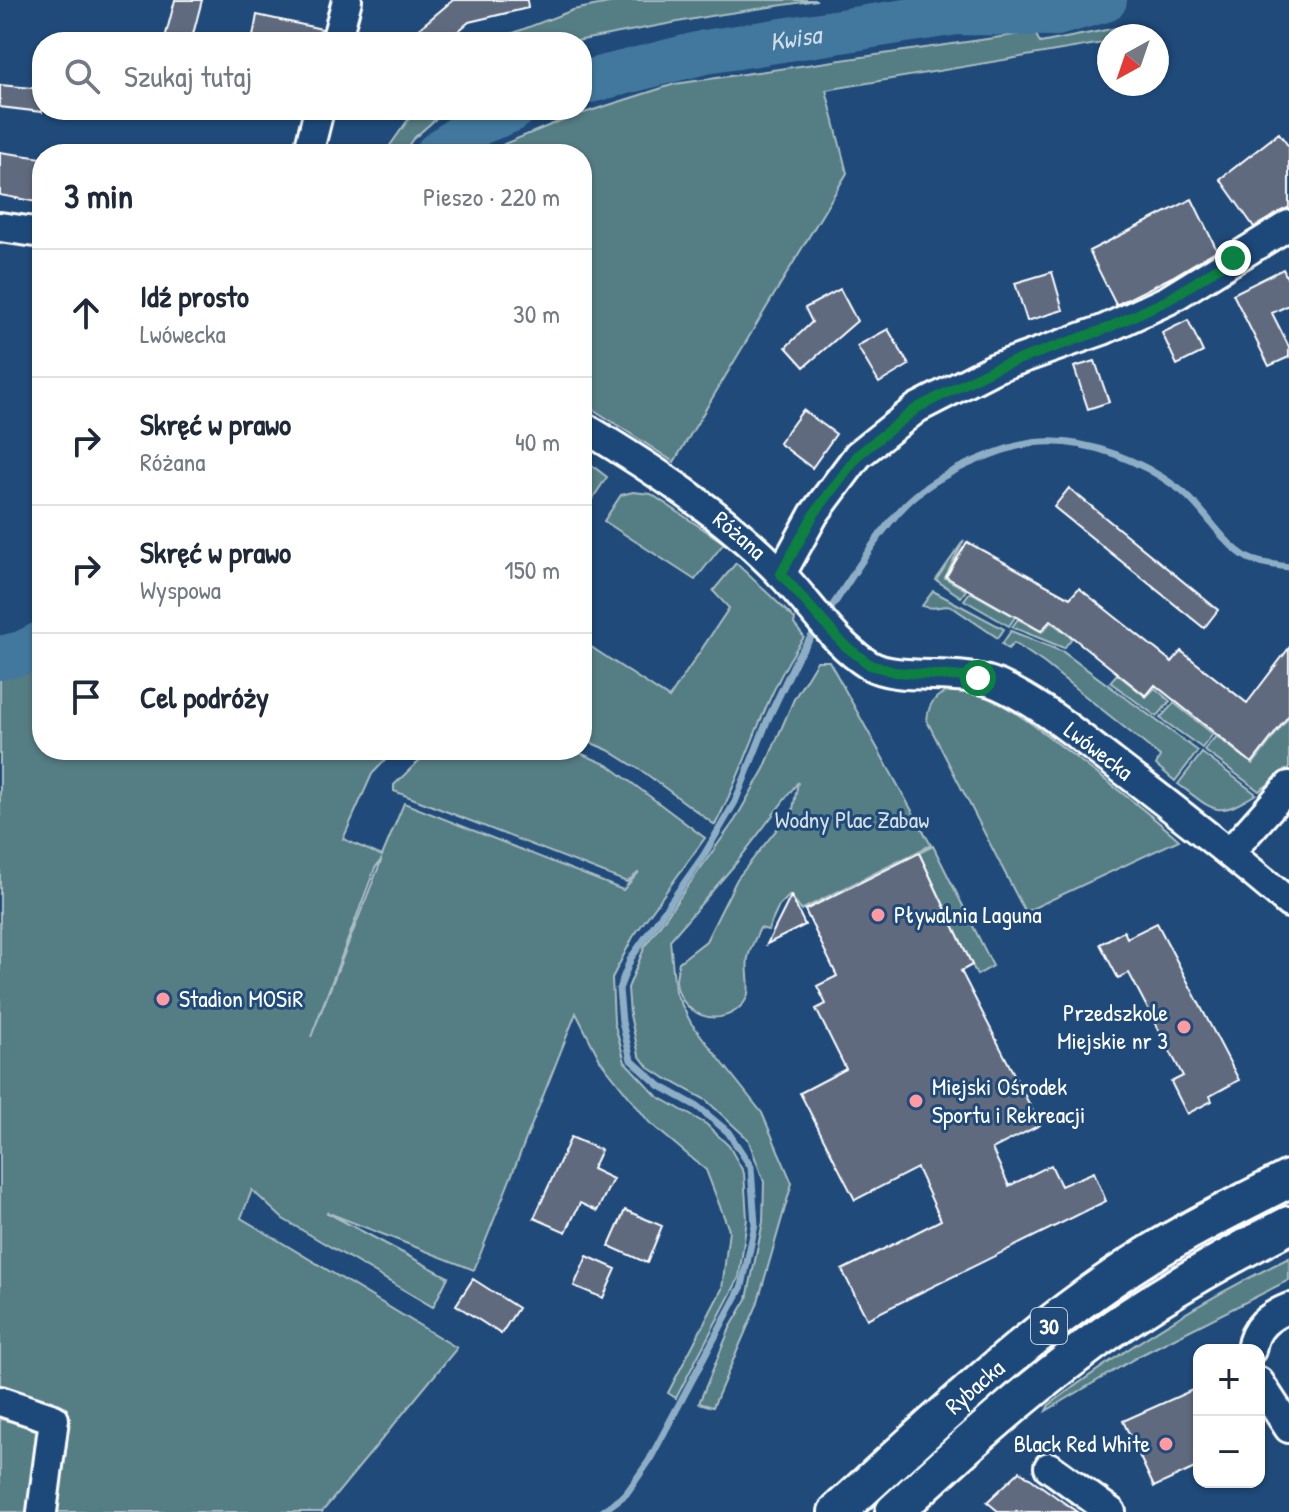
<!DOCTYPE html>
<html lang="pl">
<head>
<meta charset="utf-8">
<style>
  :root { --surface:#fff; --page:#f2f2f3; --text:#1f2937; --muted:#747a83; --line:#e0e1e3 }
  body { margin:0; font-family:"Patrick Hand",sans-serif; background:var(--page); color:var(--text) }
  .controls { position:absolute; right:24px; bottom:24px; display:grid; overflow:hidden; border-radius:16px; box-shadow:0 2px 6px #0004 }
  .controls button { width:72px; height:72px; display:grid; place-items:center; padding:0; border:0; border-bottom:2px solid var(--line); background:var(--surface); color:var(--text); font:40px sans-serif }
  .compass { position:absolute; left:1097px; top:24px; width:72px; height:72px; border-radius:50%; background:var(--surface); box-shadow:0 2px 6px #0004; rotate:220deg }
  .stop { position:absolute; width:24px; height:24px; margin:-18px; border:6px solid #0b8043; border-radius:50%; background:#fff }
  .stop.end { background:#0b8043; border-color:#fff; box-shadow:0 2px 8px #0008 }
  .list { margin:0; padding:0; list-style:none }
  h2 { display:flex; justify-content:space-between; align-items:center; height:104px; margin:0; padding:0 32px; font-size:34px }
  h2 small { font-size:26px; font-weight:400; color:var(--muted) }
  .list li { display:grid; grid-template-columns:52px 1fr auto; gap:24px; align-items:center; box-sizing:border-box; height:128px; padding:0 32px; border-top:2px solid var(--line) }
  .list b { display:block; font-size:30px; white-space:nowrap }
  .list p { margin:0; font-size:26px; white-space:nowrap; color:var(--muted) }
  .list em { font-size:26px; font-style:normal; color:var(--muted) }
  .icon { flex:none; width:44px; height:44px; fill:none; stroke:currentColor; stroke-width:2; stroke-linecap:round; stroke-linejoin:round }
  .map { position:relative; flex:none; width:1289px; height:1512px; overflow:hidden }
  .search { position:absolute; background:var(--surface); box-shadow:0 2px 6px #0004; left:32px; top:32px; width:560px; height:88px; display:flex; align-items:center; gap:20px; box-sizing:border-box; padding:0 28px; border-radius:32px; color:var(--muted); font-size:30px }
  .panel { position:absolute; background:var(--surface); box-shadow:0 2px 6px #0004; left:32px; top:144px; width:560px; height:616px; border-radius:32px }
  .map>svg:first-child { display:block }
  .green { fill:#547d84; stroke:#aabec2; stroke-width:2; fill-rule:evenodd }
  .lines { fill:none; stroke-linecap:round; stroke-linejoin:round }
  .stream { stroke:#8eaec5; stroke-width:7 }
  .river { stroke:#42789e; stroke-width:44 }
  .building { fill:#5f6b7f; stroke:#fff; stroke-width:2 }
  .minor-casing { stroke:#fff; stroke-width:34 }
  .major-casing { stroke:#fff; stroke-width:42 }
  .minor { stroke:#1f4a7a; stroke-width:28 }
  .major { stroke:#1f4a7a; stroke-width:36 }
  .route { stroke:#0b8043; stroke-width:10 }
  .poi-dot { fill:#ff9aa2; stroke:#1f4a7a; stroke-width:3 }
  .labels { text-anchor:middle; stroke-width:6; stroke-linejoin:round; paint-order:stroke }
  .shield { fill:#1f4a7a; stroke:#bcc9d7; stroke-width:2 }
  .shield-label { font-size:22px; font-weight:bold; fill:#fff }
  .street-label { font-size:24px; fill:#fff; stroke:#1f4a7a }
  .park-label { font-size:24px; fill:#d4dee0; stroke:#1f4a7a }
  .poi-label { font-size:24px; fill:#fff; stroke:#1f4a7a; text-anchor:start }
  .water-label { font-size:26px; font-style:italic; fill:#d0dde7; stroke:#1f4a7a }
</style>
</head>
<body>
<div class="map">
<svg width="1289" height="1512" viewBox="0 0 1289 1512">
  <rect width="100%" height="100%" fill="#1f4a7a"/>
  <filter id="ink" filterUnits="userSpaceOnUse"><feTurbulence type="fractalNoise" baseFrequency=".0125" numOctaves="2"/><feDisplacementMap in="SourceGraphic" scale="16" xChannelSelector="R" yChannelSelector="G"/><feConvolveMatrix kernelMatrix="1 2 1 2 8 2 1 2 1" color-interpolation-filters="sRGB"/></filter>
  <g filter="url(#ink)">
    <path class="green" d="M624,0H817L710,16L571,42H490L573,10Z
      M1131,25L1137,36H1109V42L826,90L847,173L674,462L582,402V154H492L504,144L565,119L675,84L1035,32L1040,43Z
      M415,110H446L413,139L402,154H384Z
      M582,458L607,477L582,514Z
      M633,492L651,494L724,543L695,580L604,521L621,495Z
      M964,540L945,578L966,590L961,597L936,580Z
      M736,563L795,619L794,624L804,637C764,694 748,763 715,825L645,773L608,750L582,739V641L669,698L729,608L713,591Z
      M933,591L1004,629L998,638L952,607C939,604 938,611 922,606Z
      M970,592L1015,617L1009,626L964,600Z
      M1018,619L1042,632L1051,622L1072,638L1064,648L1012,627Z
      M1011,631L1063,652L1198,751L1175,781L1156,765L1160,756L1044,663L1014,643L1008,649L1002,644Z
      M817,661H829L931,845L801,910L790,895L779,906L768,930L760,928C756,937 750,948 748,958C745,974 755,993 741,1006C717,1030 679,1014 676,981C676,975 678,968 679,962L706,941L737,879L793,809L798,782L737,862L670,940L675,992L691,1023L762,1113L792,1183L757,1305L713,1407L699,1403L730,1328L747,1299L763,1222L764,1182L748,1139L706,1100L660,1075L648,1067L639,1055L630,1015L628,988L645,946L735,820L764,769L794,699Z
      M42,663V750H395L372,774L343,839L382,856L404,803L623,890L639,872L627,882L394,791V785L430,750H573L608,765L705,838L633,937L612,978L614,1022L625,1062L657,1096L706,1124L729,1146L744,1173L747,1219L739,1278L676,1398L668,1393L722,1289L729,1230L706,1170L649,1122L600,1060L576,1013L474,1270L326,1212L448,1277L433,1307L283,1219L252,1190L241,1218L457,1348L322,1512H0V675ZM381,860V861L311,1037L375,868Z
      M1117,674L1146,697L1155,688L1170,701L1157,717L1110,682Z
      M959,688C1006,699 1041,731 1079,760C1113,786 1147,811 1179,840L1025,912L927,721C928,700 939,692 959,688Z
      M1174,703L1213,734L1202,748L1160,718Z
      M1289,717V769L1259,791L1204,750L1216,736L1253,764Z
      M1202,753L1256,794C1215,820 1214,810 1178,784Z
      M933,846L993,966L977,975L919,853Z
      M1289,1258V1280L1139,1356L1046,1411L1049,1405C1125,1348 1203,1299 1289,1258Z"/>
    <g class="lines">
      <path class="stream" d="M825,617C851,580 882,523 916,495C943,472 1008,443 1043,442C1091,440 1142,461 1179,489C1204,507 1220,542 1248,558C1259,564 1277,565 1289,567
        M602,1512L626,1494L649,1461L742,1286L755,1225L751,1167L728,1132L698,1107L660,1086L631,1060L622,1022L619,989L631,958L704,855L735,802L768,719L798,656L818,627"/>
      <g class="river">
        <path id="s1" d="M582,83L705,52L957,13L1056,14L1105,0"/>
        <path d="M437,154L479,123L512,110"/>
        <path d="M0,658L22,653L42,643"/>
      </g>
    </g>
    <path class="building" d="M175,0H202L191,42H164Z
      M453,0H527L528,8L469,22L445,42H403Z
      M257,15L322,29L319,42H252Z
      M0,85L42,89V112L0,107Z
      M1279,133L1289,147V207L1254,227L1220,179Z
      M0,152L42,158V203L0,195Z
      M1192,199L1217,250L1172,277L1116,305L1089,251Z
      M1283,269L1289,282V305L1272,313L1289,347V357L1269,366L1233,294Z
      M1052,272L1063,310L1027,321L1015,283Z
      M840,289L857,321L804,367L786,347L812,322L805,308Z
      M1188,320L1203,352L1177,365L1162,333Z
      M888,329L909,365L879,383L857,346Z
      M1095,361L1109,402L1088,409L1074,367Z
      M803,410L836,434L812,468L779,443Z
      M1069,488L1218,610L1204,628L1054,507Z
      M967,542L1070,598L1079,588L1172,662L1181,651L1247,703L1289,648V715L1252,763L1155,685L1146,696L1051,620L1041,631L946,577Z
      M919,853L972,965L961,971L1040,1125L992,1149L1009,1186L1051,1165L1061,1186L1094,1172L1106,1201L867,1319L842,1270L941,1220L917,1168L855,1200L800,1093L846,1069L816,1009L826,1004L817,986L837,976L805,910Z
      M791,896L805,925L767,944Z
      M1157,923L1239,1080L1210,1096L1212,1101L1187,1114L1171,1082L1183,1076L1129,973L1118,978L1100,944L1124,931L1127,938Z
      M571,1137L601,1150L592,1169L613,1179L597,1211L580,1203L566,1232L534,1218Z
      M625,1210L662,1226L647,1263L609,1246Z
      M587,1256L616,1269L603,1298L574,1286Z
      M473,1279L518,1308L501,1334L456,1305Z
      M1199,1387V1466L1154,1487L1123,1421Z
      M1020,1471L1077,1512H999L987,1502Z"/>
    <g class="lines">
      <defs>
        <g id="minor">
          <path d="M336,42L347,0"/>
          <path d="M308,154L319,110"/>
          <path d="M0,227L42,233"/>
          <path id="s2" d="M582,426C653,469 723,514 781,574C810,603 833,643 869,665C900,683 959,667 999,685C1041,704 1078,736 1114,763C1174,809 1232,854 1289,903"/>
          <path d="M781,574L814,514L858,455L917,408L995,368L1103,330L1168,300L1289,225"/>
          <path d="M1230,852L1289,786"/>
          <path d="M1251,1350C1254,1327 1269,1316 1289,1308"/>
          <path d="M1259,1382L1289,1428"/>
          <path d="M0,1401L54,1419L42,1512"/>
          <path d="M1049,1467L1111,1512"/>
        </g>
        <g id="major">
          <path id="s3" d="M837,1512C935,1423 1032,1328 1145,1257C1191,1228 1240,1204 1289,1179"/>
          <path d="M894,1512C952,1458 1011,1404 1075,1356C1141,1305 1215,1263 1289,1225"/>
        </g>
      </defs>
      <use href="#minor" class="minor-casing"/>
      <use href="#major" class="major-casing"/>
      <use href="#minor" class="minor"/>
      <use href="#major" class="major"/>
    </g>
  </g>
  <g class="lines" filter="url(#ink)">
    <path class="route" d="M978,678L895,672L870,665L843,644L781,574L814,514L858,455L917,408L995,368L1103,330L1168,300L1233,258"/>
  </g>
  <g class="poi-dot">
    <circle cx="878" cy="915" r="8"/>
    <circle cx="163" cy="999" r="8"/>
    <circle cx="1184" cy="1027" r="8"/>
    <circle cx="916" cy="1101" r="8"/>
    <circle cx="1166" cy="1444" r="8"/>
  </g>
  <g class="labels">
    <rect class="shield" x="1031" y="1308" width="36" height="36" rx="6"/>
    <g class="shield-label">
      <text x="1049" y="1334">30</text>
    </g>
    <g class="street-label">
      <text dy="8" stroke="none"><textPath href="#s2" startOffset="192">Różana</textPath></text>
      <text dy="8" stroke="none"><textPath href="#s2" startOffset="628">Lwówecka</textPath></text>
      <text dy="8" stroke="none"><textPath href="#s3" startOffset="186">Rybacka</textPath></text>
    </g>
    <g class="park-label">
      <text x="852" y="828">Wodny Plac Zabaw</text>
    </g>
    <g class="poi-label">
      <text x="894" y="923">Pływalnia Laguna</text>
      <text x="179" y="1007">Stadion MOSiR</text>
      <text x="1168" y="1021" text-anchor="end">Przedszkole<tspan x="1168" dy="28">Miejskie nr 3</tspan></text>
      <text x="932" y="1095">Miejski Ośrodek<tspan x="932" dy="28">Sportu i Rekreacji</tspan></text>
      <text x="1150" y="1452" text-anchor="end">Black Red White</text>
    </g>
    <g class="water-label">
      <text dy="9" stroke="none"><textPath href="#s1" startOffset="218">Kwisa</textPath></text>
    </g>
  </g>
</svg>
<div class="controls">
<button>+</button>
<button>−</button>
</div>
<svg class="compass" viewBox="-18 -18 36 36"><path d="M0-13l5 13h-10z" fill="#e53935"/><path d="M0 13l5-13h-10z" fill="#747a83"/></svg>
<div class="stop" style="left:978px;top:678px"></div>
<div class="stop end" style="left:1233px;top:258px"></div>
<div class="search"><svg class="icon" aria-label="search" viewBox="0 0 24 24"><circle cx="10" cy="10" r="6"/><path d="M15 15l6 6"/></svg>Szukaj tutaj</div>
<section class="panel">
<h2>3 min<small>Pieszo · 220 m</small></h2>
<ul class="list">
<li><svg class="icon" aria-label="ahead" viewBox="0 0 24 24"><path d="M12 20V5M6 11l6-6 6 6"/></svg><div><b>Idź prosto</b><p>Lwówecka</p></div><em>30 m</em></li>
<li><svg class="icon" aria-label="right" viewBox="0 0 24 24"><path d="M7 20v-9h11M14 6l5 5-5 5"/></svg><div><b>Skręć w prawo</b><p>Różana</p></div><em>40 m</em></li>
<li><svg class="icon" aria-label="right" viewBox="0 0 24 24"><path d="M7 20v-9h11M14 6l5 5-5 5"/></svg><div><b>Skręć w prawo</b><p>Wyspowa</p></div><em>150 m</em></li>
<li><svg class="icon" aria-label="arrive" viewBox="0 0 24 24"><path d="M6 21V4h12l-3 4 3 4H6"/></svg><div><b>Cel podróży</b></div></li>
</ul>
</section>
</div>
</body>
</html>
